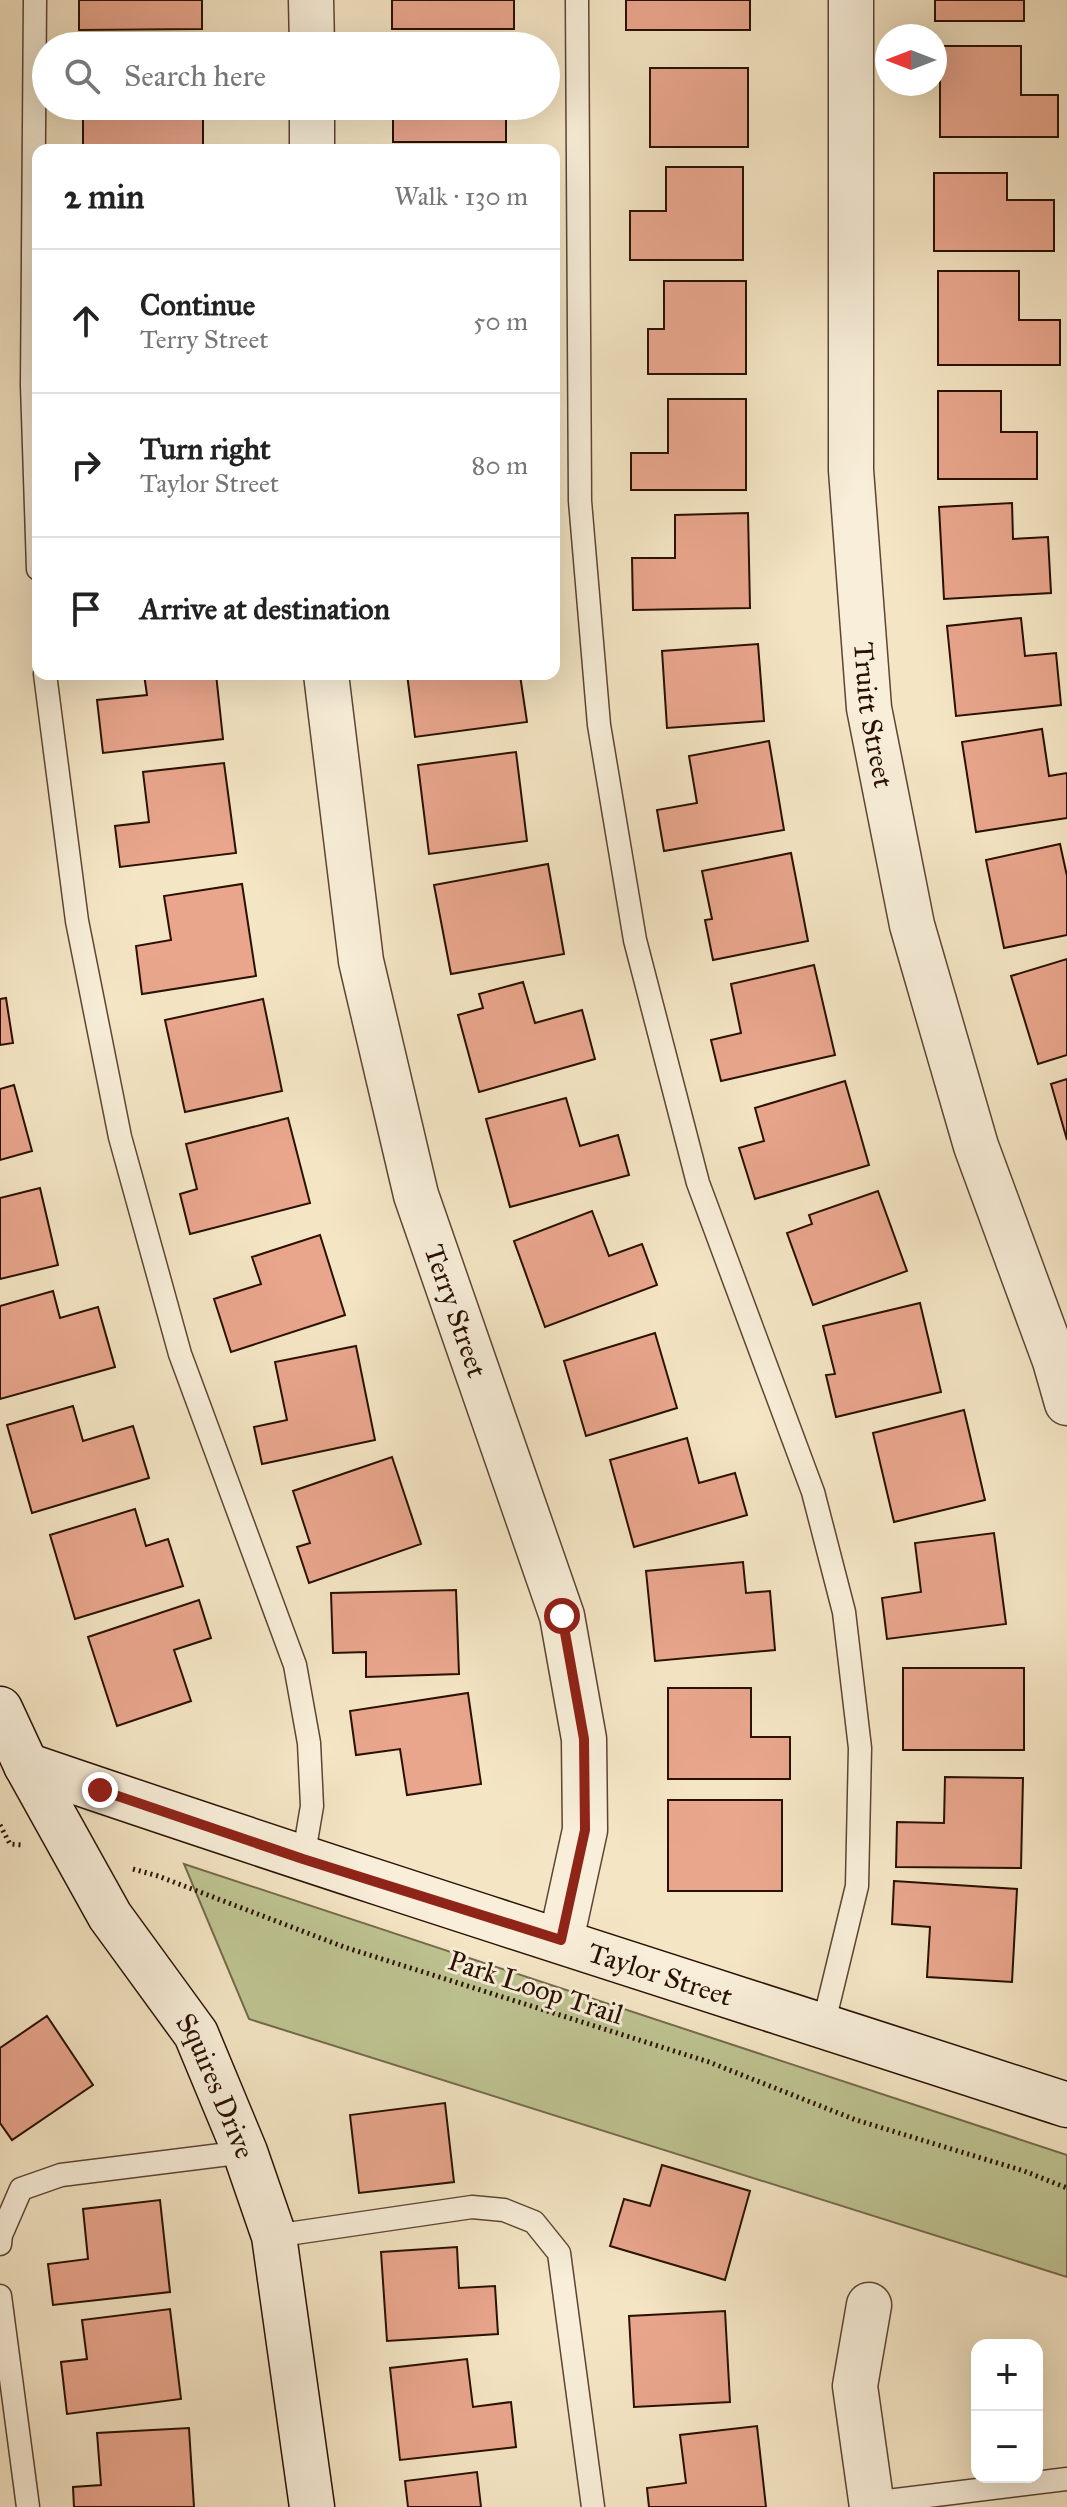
<!DOCTYPE html>
<html lang="en">
<head>
<meta charset="utf-8">
<style>
  :root { --surface:#fff; --page:#f6f6f6; --text:#222; --muted:#767676; --line:#e0e0e0 }
  body { margin:0; font-family:"IM FELL Great Primer",serif; background:var(--page); color:var(--text) }
  .controls { position:absolute; right:24px; bottom:24px; display:grid; overflow:hidden; border-radius:16px; box-shadow:0 8px 32px #0002 }
  .controls button { width:72px; height:72px; display:grid; place-items:center; padding:0; border:0; border-bottom:2px solid var(--line); background:var(--surface); color:var(--text); font:40px sans-serif }
  .compass { position:absolute; left:875px; top:24px; width:72px; height:72px; border-radius:50%; background:var(--surface); box-shadow:0 8px 32px #0002; rotate:270deg }
  .stop { position:absolute; width:24px; height:24px; margin:-18px; border:6px solid #8f2418; border-radius:50%; background:#fff }
  .stop.end { background:#8f2418; border-color:#fff; box-shadow:0 2px 8px #0008 }
  .list { margin:0; padding:0; list-style:none }
  h2 { display:flex; justify-content:space-between; align-items:center; height:104px; margin:0; padding:0 32px; font-size:34px }
  h2 small { font-size:26px; font-weight:400; color:var(--muted) }
  .list li { display:grid; grid-template-columns:52px 1fr auto; gap:24px; align-items:center; box-sizing:border-box; height:144px; padding:0 32px; border-top:2px solid var(--line) }
  .list b { display:block; font-size:30px; white-space:nowrap }
  .list p { margin:0; font-size:26px; white-space:nowrap; color:var(--muted) }
  .list em { font-size:26px; font-style:normal; color:var(--muted) }
  .icon { flex:none; width:44px; height:44px; fill:none; stroke:currentColor; stroke-width:2; stroke-linecap:round; stroke-linejoin:round }
  .map { position:relative; flex:none; width:1067px; height:2507px; overflow:hidden }
  .search { position:absolute; background:var(--surface); box-shadow:0 8px 32px #0002; left:32px; top:32px; width:528px; height:88px; display:flex; align-items:center; gap:20px; box-sizing:border-box; padding:0 28px; border-radius:44px; color:var(--muted); font-size:30px }
  .panel { position:absolute; background:var(--surface); box-shadow:0 8px 32px #0002; left:32px; top:144px; width:528px; height:536px; border-radius:16px }
  .map>svg:first-child { display:block }
  .green { fill:#bec492; stroke:#746a4a; stroke-width:2 }
  .building { fill:#e9a68d; stroke:#291001; stroke-width:2 }
  .lines { fill:none; stroke-linecap:round; stroke-linejoin:round }
  .lane-casing { stroke:#5c4532; stroke-width:25 }
  .street-casing { stroke:#5c4532; stroke-width:47 }
  .secondary-casing { stroke:#291001; stroke-width:47 }
  .path { stroke:#291001; stroke-width:5; stroke-dasharray:2 4; stroke-linecap:butt }
  .lane { stroke:#f8eed9; stroke-width:22 }
  .street { stroke:#f8eed9; stroke-width:44 }
  .secondary { stroke:#f8eed9; stroke-width:44 }
  .route { stroke:#8f2418; stroke-width:10 }
  .labels { text-anchor:middle; stroke-width:6; stroke-linejoin:round; paint-order:stroke }
  .street-label { font-size:28px; fill:#291001; stroke:#f8eed9 }
</style>
</head>
<body>
<div class="map">
<svg width="1067" height="2507" viewBox="0 0 1067 2507">
  <rect width="100%" height="100%" fill="#f4e5c4"/>
  <filter id="stains"><feTurbulence type="fractalNoise" baseFrequency=".0025" numOctaves="4"/><feColorMatrix values="0 0 0 0 .2 0 0 0 0 .09 0 0 0 0 .02 0 0 0 .5 -.17"/></filter>
  <radialGradient id="worn" r=".72"><stop offset=".6" stop-color="#630" stop-opacity="0"/><stop offset="1" stop-color="#630" stop-opacity=".3"/></radialGradient>
  <path class="green" d="M184,1864L1067,2155V2277L249,2019Z"/>
  <path class="building" d="M79,0H202V29L79,30Z
    M392,0H514V29H392Z
    M626,0H750V30H626Z
    M935,0H1024V21H935Z
    M940,46H1021V95H1058V137H940Z
    M650,68H748V147H650Z
    M83,106H203V147H83Z
    M393,106H506V142H393Z
    M666,167H743V260H630V211H666Z
    M934,173H1007V200H1054V251H934Z
    M938,271H1019V320H1060V365H938Z
    M664,281H746V374H648V329H664Z
    M938,391H1001V432H1037V479H938Z
    M668,399H746V490H631V453H668Z
    M1012,503L1013,539L1048,537L1051,593L944,599L939,507Z
    M748,513L750,608L633,610L632,558H675V515Z
    M1021,618L1025,656L1056,653L1061,705L956,716L947,626Z
    M758,644L764,721L667,728L662,651Z
    M144,674H216L223,739L103,753L97,700L147,695Z
    M407,674H484V679L520,675L527,722L415,737Z
    M1042,729L1049,776L1067,773V818L976,832L962,742Z
    M769,741L784,830L664,851L657,810L697,803L689,756Z
    M516,752L527,841L429,854L418,765Z
    M224,763L236,853L120,867L115,826L149,822L143,772Z
    M1060,844L1067,876V935L1004,948L986,860Z
    M791,853L808,941L713,960L705,920L712,919L702,871Z
    M548,864L564,954L451,974L434,885Z
    M242,884L256,976L142,994L136,946L171,940L164,896Z
    M1067,959V1055L1038,1064L1011,976Z
    M814,965L835,1055L721,1081L711,1040L741,1033L731,984Z
    M523,982L535,1023L582,1010L595,1059L479,1092L458,1015L483,1008L479,994Z
    M6,998L13,1043L0,1045V999Z
    M263,999L282,1091L185,1112L165,1020Z
    M1067,1079V1140L1051,1084Z
    M845,1081L869,1165L755,1199L739,1148L764,1141L755,1108Z
    M14,1085L32,1151L0,1160V1089Z
    M566,1098L580,1146L618,1135L629,1175L510,1207L486,1119Z
    M288,1118L310,1203L190,1234L180,1194L197,1189L186,1144Z
    M40,1188L58,1265L0,1279V1198Z
    M878,1191L907,1271L813,1305L787,1233L812,1224L809,1215Z
    M592,1211L609,1256L642,1244L657,1285L545,1327L514,1241Z
    M320,1235L345,1315L231,1352L214,1299L261,1284L252,1257Z
    M53,1291L60,1318L98,1307L115,1367L0,1399V1306Z
    M920,1303L941,1392L836,1417L826,1375L835,1374L823,1326Z
    M655,1333L677,1408L586,1436L564,1361Z
    M356,1346L375,1440L262,1464L254,1427L287,1420L275,1362Z
    M73,1406L83,1441L133,1426L149,1478L32,1513L7,1425Z
    M964,1410L985,1500L894,1522L873,1433Z
    M687,1438L699,1483L735,1473L747,1515L634,1547L610,1460Z
    M392,1457L421,1544L309,1583L297,1547L310,1543L293,1491Z
    M135,1509L146,1546L168,1539L183,1586L75,1619L50,1535Z
    M994,1533L1006,1624L887,1639L882,1598L921,1592L915,1543Z
    M743,1562L746,1593L770,1591L775,1650L655,1661L646,1571Z
    M456,1590L459,1674L366,1677V1652L333,1653L331,1593Z
    M199,1600L211,1638L174,1650L191,1701L117,1726L88,1637Z
    M903,1668H1024V1750H903Z
    M668,1688H751V1737H790V1779H668Z
    M468,1693L481,1784L407,1795L400,1749L356,1755L350,1711Z
    M945,1777L1023,1778L1021,1868L896,1867L897,1822L944,1823Z
    M668,1800H782V1891H668Z
    M894,1881L1017,1889L1012,1982L927,1977L930,1927L892,1924Z
    M47,2016L93,2085L12,2140L0,2123V2048Z
    M445,2103L454,2182L359,2193L350,2115Z
    M662,2165L750,2191L725,2280L610,2246L624,2199L650,2206Z
    M160,2200L170,2292L53,2305L48,2264L88,2259L83,2209Z
    M457,2247L459,2288L495,2286L498,2334L387,2341L381,2252Z
    M170,2309L181,2399L67,2414L61,2362L87,2359L82,2320Z
    M725,2311L730,2402L634,2407L629,2316Z
    M467,2359L473,2407L511,2402L516,2447L400,2460L390,2368Z
    M757,2426L766,2507H649L647,2488L686,2483L680,2435Z
    M189,2428L194,2507H74L73,2487L101,2485L97,2433Z
    M477,2472L481,2507H408L405,2481Z"/>
  <g class="lines">
    <defs>
      <path id="lane" d="M35,0L32,385L38,569
        M577,0L580,501L599,725L635,940L698,1183L813,1492L844,1612L860,1748L857,1886L823,2026
        M45,674L77,921L120,1137L180,1354L295,1665L309,1743L312,1806L303,1859
        M274,2236L472,2207L504,2210L534,2222L559,2253L593,2507
        M0,2244L1,2235L21,2189L61,2175L245,2152
        M0,2296L28,2507
        M871,2503L1067,2479"/>
      <g id="street">
        <path d="M311,0L312,46"/>
        <path id="s1" d="M851,0V470L869,708L912,925L976,1146L1055,1361L1067,1403"/>
        <path d="M312,106V150"/>
        <path id="s2" d="M326,674L361,961L416,1195L562,1616L584,1739L585,1830L561,1940"/>
        <path d="M869,2305L855,2386L872,2507"/>
      </g>
      <g id="secondary">
        <path id="s3" d="M0,1709L26,1765L110,1916L196,2034L245,2152L274,2236L312,2507"/>
        <path id="s4" d="M26,1765C371,1883 720,1992 1067,2105"/>
      </g>
    </defs>
    <use href="#lane" class="lane-casing"/>
    <use href="#street" class="street-casing"/>
    <use href="#secondary" class="secondary-casing"/>
    <path class="path" d="M0,1825L10,1844L22,1845
      M133,1869L158,1876L344,1947L709,2062L856,2120L1024,2171L1067,2188"/>
    <use href="#lane" class="lane"/>
    <use href="#street" class="street"/>
    <use href="#secondary" class="secondary"/>
  </g>
  <g class="lines">
    <path class="route" d="M100,1790L303,1859L561,1940L585,1830L584,1739L562,1616"/>
  </g>
  <g class="labels">
    <g class="street-label">
      <text dy="10" stroke="none"><textPath href="#s1" startOffset="716">Truitt Street</textPath></text>
      <text dy="10" stroke="none"><textPath href="#s2" startOffset="652">Terry Street</textPath></text>
      <text dy="10" stroke="none"><textPath href="#s4" startOffset="668">Taylor Street</textPath></text>
      <text transform="translate(536 1987) rotate(18)" y="10">Park Loop Trail</text>
      <text dy="10" stroke="none"><textPath href="#s3" startOffset="436">Squires Drive</textPath></text>
    </g>
  </g>
  <rect width="100%" height="100%" filter="url(#stains)"/>
  <rect width="100%" height="100%" fill="url(#worn)"/>
</svg>
<div class="controls">
<button>+</button>
<button>−</button>
</div>
<svg class="compass" viewBox="-18 -18 36 36"><path d="M0-13l5 13h-10z" fill="#e53935"/><path d="M0 13l5-13h-10z" fill="#767676"/></svg>
<div class="stop" style="left:562px;top:1616px"></div>
<div class="stop end" style="left:100px;top:1790px"></div>
<div class="search"><svg class="icon" aria-label="search" viewBox="0 0 24 24"><circle cx="10" cy="10" r="6"/><path d="M15 15l6 6"/></svg>Search here</div>
<section class="panel">
<h2>2 min<small>Walk · 130 m</small></h2>
<ul class="list">
<li><svg class="icon" aria-label="ahead" viewBox="0 0 24 24"><path d="M12 20V5M6 11l6-6 6 6"/></svg><div><b>Continue</b><p>Terry Street</p></div><em>50 m</em></li>
<li><svg class="icon" aria-label="right" viewBox="0 0 24 24"><path d="M7 20v-9h11M14 6l5 5-5 5"/></svg><div><b>Turn right</b><p>Taylor Street</p></div><em>80 m</em></li>
<li><svg class="icon" aria-label="arrive" viewBox="0 0 24 24"><path d="M6 21V4h12l-3 4 3 4H6"/></svg><div><b>Arrive at destination</b></div></li>
</ul>
</section>
</div>
</body>
</html>
